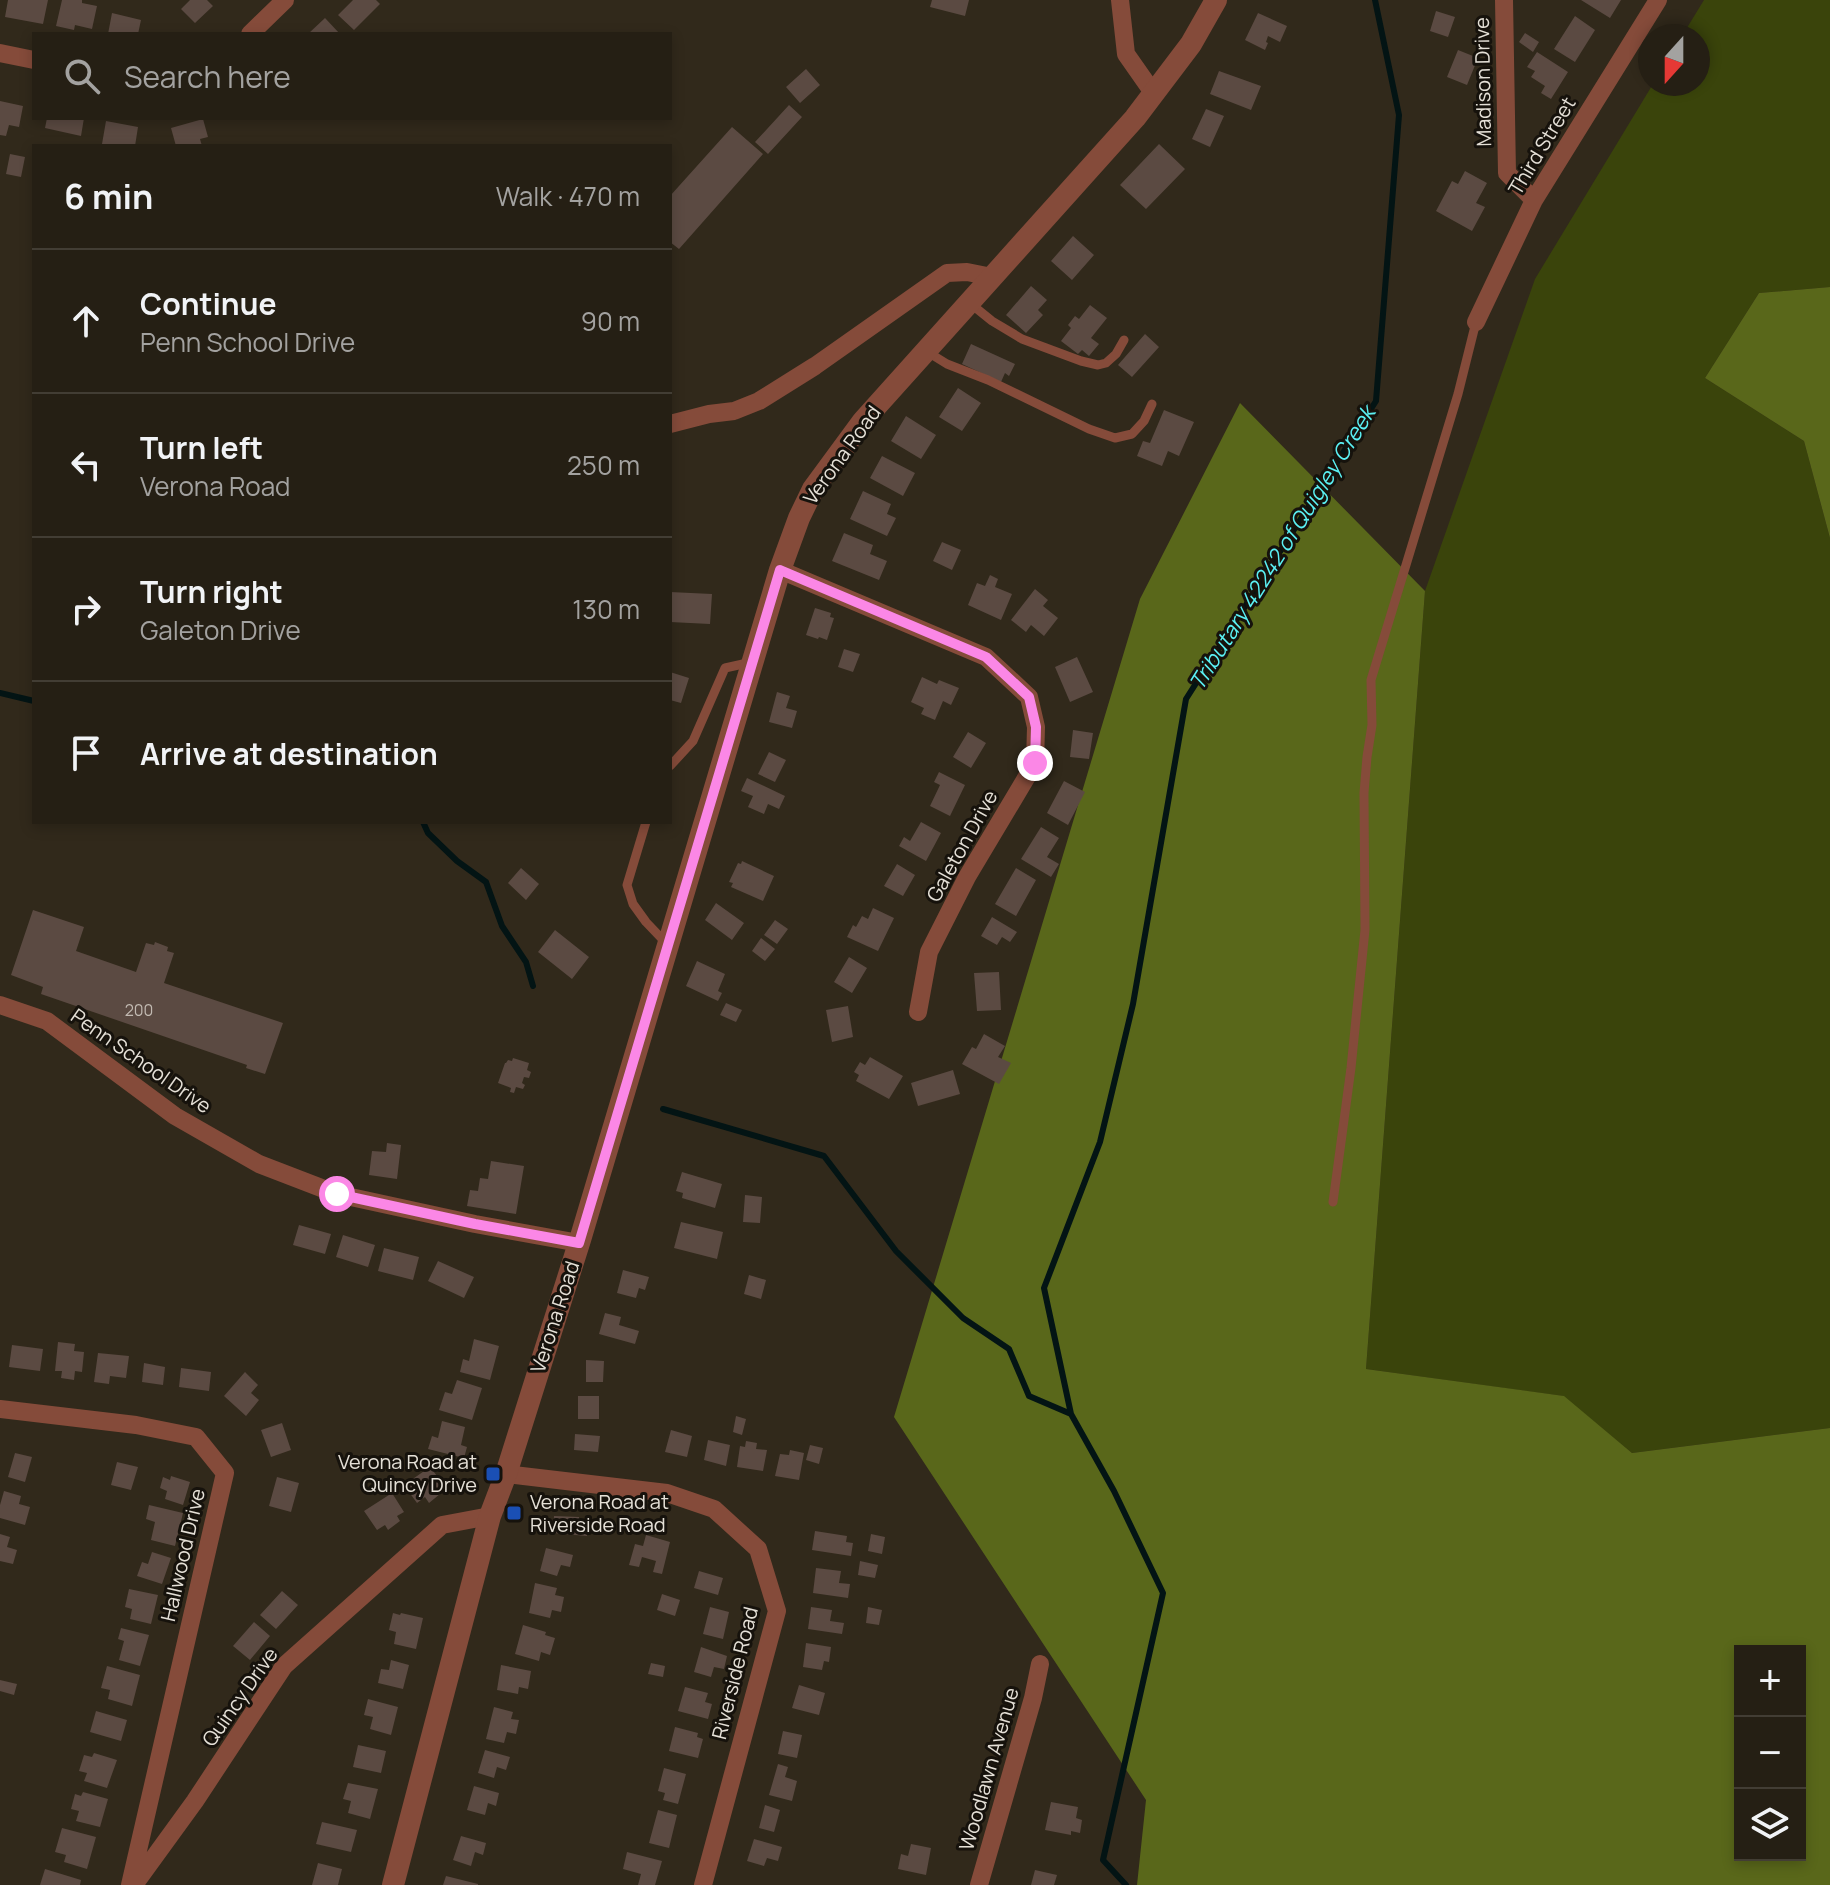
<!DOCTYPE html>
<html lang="en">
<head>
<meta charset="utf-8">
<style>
  :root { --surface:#251f14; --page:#312c22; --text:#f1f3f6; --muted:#a3a2a0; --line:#423d34 }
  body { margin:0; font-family:Manrope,sans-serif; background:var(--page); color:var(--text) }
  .controls { position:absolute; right:24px; bottom:24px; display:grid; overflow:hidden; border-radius:0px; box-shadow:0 4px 12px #0003 }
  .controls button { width:72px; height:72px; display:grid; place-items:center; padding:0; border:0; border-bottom:2px solid var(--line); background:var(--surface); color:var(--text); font:40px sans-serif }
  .compass { position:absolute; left:1638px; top:24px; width:72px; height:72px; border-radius:50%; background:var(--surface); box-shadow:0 4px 12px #0003; rotate:201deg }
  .stop { position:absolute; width:24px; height:24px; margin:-18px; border:6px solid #fb87e6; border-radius:50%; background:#fff }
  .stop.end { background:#fb87e6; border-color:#fff; box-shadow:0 2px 8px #0008 }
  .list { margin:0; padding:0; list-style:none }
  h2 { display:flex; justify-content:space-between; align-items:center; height:104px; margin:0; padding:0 32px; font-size:34px }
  h2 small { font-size:26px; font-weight:400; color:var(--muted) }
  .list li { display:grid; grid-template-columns:52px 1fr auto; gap:24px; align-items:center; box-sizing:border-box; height:144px; padding:0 32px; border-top:2px solid var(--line) }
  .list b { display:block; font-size:30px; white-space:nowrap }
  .list p { margin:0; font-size:26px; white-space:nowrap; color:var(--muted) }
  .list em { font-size:26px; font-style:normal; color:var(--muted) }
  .icon { flex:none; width:44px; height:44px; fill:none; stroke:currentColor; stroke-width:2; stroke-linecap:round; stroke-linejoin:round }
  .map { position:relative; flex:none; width:1830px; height:1885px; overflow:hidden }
  .search { position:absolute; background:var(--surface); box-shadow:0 4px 12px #0003; left:32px; top:32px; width:640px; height:88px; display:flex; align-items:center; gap:20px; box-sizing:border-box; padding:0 28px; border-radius:0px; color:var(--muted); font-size:30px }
  .panel { position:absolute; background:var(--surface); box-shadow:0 4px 12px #0003; left:32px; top:144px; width:640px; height:680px; border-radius:0px }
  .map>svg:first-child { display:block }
  .green { fill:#3a440b }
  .forest { fill:#59671a; fill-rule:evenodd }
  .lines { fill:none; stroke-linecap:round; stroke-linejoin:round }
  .stream { stroke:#031414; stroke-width:6 }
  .building { fill:#5b4a42 }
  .service { stroke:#854b3a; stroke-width:9 }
  .minor { stroke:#854b3a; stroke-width:18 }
  .tertiary { stroke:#854b3a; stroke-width:22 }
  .route { stroke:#fb87e6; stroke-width:10 }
  .transit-dot { fill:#1a4fb4; stroke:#16120c; stroke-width:3 }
  .labels { text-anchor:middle; stroke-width:6; stroke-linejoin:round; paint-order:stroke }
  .number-label { font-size:16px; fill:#c2bab2 }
  .street-label { font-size:20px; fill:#e5e0d7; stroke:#16120c }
  .poi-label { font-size:20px; fill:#e5e0d7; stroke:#16120c; text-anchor:end }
  .water-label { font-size:22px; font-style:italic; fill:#5bf0f3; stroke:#16120c }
</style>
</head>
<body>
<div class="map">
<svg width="1830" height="1885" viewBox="0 0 1830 1885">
  <rect width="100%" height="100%" fill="#31291b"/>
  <path class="green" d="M1704,0H1830V287L1759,293L1705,378L1804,441L1830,538V1428L1632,1453L1563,1396L1366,1369L1425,591L1535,279L1653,84H1698V36H1682Z"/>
  <path class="forest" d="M1830,287V538L1804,441L1705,378L1759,293Z
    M1240,403L1425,591L1366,1369L1564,1396L1632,1453L1830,1428V1885H1137L1146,1800L894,1417L1140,599ZM1740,1651H1800V1855H1740Z"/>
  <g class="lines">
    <path class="stream" d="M0,693L34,701
      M423,822L428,833L457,861L486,882L502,926L526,962L533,986
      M663,1109L824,1156L896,1251L963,1318L1009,1349L1029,1396L1071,1414
      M1126,1885L1103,1860L1163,1593L1114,1491L1071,1414L1044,1288L1100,1142L1133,1004L1186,699L1376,401L1399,115L1375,0"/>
  </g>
  <path class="building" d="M8,0H48L43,24L5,17Z
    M62,0H82V3L97,6L92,29L75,25L74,30L56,26Z
    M190,0H207L213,6L195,23L181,9Z
    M353,0H376L380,4L354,30L338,15Z
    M932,0H969L965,16L930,7Z
    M1581,0H1621L1610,18Z
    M1436,11L1455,17L1448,37L1430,31Z
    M112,13L141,20L138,34H108Z
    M1258,13L1287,26L1280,42L1268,36L1266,42L1268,43L1265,50L1245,40Z
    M1575,16L1595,30L1575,62L1554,49Z
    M325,18L340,34H308Z
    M1525,33L1539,42L1533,52L1519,42Z
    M1458,50L1478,58L1467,85L1447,77Z
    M1537,52L1568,72L1551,99L1541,93L1545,86L1531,77L1535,71L1527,67Z
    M806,69L820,85L800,103L786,87Z
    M1219,71L1261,86L1251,110L1210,94Z
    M0,101L23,106L19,127L9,125L6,136L0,135Z
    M789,105L802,117L768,154L755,142Z
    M1206,109L1224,116L1210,147L1192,139Z
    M47,118H84L81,136L45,128Z
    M203,119L208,137L200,139L202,146H184V144L176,146L171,128Z
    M106,121L138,127L135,146H116L102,144Z
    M732,127L763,154L679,249L670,242V196Z
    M1159,144L1185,169L1146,209L1120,185Z
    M10,154L25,157L21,177L6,174Z
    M1465,171L1487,183L1476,203L1485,207L1472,231L1436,211L1452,181L1458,184Z
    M1073,236L1094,255L1072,280L1051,261Z
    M1031,286L1047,300L1038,310L1043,315L1026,333L1006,315Z
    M1090,305L1107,318L1091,338L1099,344L1089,356L1082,350L1078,354L1061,341L1071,328L1068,325L1075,316L1079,319Z
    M1145,334L1159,347L1132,377L1118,365Z
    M971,344L1015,364L1009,376L1005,373L1001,382L962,364Z
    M958,388L981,403L962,431L939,417Z
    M1164,410L1194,422L1179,456L1168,451L1162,466L1137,456L1143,441L1150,443Z
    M906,416L936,435L921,459L891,441Z
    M882,456L915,473L903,496L870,478Z
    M863,491L891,504L887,514L896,518L887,536L850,519Z
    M844,533L873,545L870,554L887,561L879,580L832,561Z
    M942,542L961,550L952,570L933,561Z
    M990,575L998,579L995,587L1012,594L1001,620L968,605L977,583L985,586Z
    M1035,589L1048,600L1043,606L1058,618L1044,636L1031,625L1026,632L1011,620Z
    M670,592L712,594L710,624L670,622Z
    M815,608L831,613L830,617L834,618L827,640L819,637L818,639L806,635Z
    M844,649L860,654L853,672L838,667Z
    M1077,657L1093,692L1070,702L1055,667Z
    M670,672L689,678L681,703L670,700Z
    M922,677L937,684L939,680L959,688L951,705L943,701L935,720L921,714L924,708L911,702Z
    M777,692L790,696L786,708L797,711L792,728L769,722Z
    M1073,730L1093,733L1089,759L1070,757Z
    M968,732L986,743L971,768L953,757Z
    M769,752L786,760L775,782L758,774Z
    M939,772L965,785L950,816L930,806L940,785L934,782Z
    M747,778L785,796L779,809L768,804L764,814L748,807L753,796L741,791Z
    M1064,781L1085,792L1068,825L1047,813Z
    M921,822L941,833L926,861L899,846L904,837L910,841Z
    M1041,827L1059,838L1047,857L1059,864L1051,877L1021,859Z
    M742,861L774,876L763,901L731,887L733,883L729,882L738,863L741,864Z
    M897,864L915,875L903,896L884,886Z
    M521,868L539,884L526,900L508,883Z
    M1016,868L1036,880L1016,916L995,904Z
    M716,903L744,923L732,940L705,920Z
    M873,908L894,918L878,951L847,937L853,925L856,927L862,916L868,919Z
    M33,910L84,927L76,951L136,972L146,943L154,945L155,942L168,947L167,951L174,953L164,983L283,1023L265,1074L246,1068L247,1065L41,994L43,987L11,975Z
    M992,917L1017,932L1010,942L1002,937L997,945L981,936Z
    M775,920L788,929L777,944L764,935Z
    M555,930L589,957L572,979L538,952Z
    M761,938L775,949L765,961L752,951Z
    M849,957L867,968L852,993L834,982Z
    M697,961L725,974L718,991L722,993L718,1001L686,986Z
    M999,972L1001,1010L977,1011L974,973Z
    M726,1003L742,1010L736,1022L720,1015Z
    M848,1006L853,1037L832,1042L826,1010Z
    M984,1034L1005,1046L998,1057L1011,1063L999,1084L962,1064L972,1047L976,1049Z
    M870,1057L903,1076L889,1099L856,1081L859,1075L854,1072L860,1062L865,1065Z
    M513,1058L529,1063L527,1070L531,1072L529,1078L524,1077L522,1083L525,1085L523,1089L516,1087L514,1093L510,1092L511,1088L498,1083L505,1063H506L508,1060L512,1061Z
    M953,1070L960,1094L918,1106L911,1083Z
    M387,1143L401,1145L397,1179L369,1175L372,1151L386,1152Z
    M491,1161L524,1166L516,1214L467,1206L470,1190L478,1191L480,1178L488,1179Z
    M682,1172L722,1184L715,1208L682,1198L683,1193L676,1191Z
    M745,1195L762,1197L760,1223L743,1222Z
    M681,1222L723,1232L717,1259L674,1248Z
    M299,1225L331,1234L325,1254L293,1245Z
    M343,1235L375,1245L368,1267L336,1257Z
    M384,1248L419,1257L413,1280L378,1271Z
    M438,1261L474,1277L464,1298L428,1281Z
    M623,1270L649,1277L645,1290L639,1288L636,1298L617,1293Z
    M749,1275L766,1280L761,1299L744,1294Z
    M605,1313L621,1317L619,1325L639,1331L635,1344L599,1334Z
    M474,1339L499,1346L490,1380L460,1372L463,1359L469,1361Z
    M58,1342L75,1344L74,1351L84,1352L82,1372L75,1371L74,1380L61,1378L62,1371H55Z
    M12,1345L43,1349L40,1371L9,1367Z
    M98,1353L129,1356L126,1378L110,1376L109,1384L94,1382Z
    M586,1360L604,1361L603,1382H586Z
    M144,1363L165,1367L163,1385L142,1382Z
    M181,1368L211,1372L209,1391L179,1387Z
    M245,1372L258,1385L251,1393L259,1400L246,1416L224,1396Z
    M457,1380L482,1388L472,1420L439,1410L445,1392L452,1394Z
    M578,1396H599V1419H578Z
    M736,1416L746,1419L742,1435L733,1432Z
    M442,1421L465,1427L461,1445L467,1447L464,1458L428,1449L432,1436L438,1438Z
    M282,1423L291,1450L271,1457L261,1430Z
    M671,1430L692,1436L687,1457L665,1452Z
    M575,1434L600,1436L598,1452L574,1450Z
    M708,1440L730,1445L726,1466L704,1460Z
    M746,1441L757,1443L756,1449L767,1450L763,1471L737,1467L740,1446L745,1447Z
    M810,1445L823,1448L819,1464L806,1460Z
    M790,1450L804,1453L799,1480L775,1476L780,1454L789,1455Z
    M15,1453L32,1457L25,1482L8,1477Z
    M117,1462L138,1467L131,1490L111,1485Z
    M430,1467L444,1485L437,1490L440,1494L429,1503L425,1497L417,1503L404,1485Z
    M171,1476L190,1482L183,1505L165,1499L167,1491L160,1488L163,1477L170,1480Z
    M277,1477L299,1483L291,1512L269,1506Z
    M4,1491L21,1496L19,1504L30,1507L25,1525L0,1518V1505Z
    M392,1493L404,1512L397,1516L400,1521L388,1530L385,1525L377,1530L364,1511Z
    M149,1505L183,1513L175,1546L151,1540L155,1522L146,1519Z
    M554,1516L579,1517V1522L588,1523L587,1536L553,1533Z
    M815,1531L847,1536L846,1542L853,1543L851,1556L812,1550Z
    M0,1534L10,1537L7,1547L17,1550L13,1564L0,1561Z
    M871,1534L885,1537L882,1554L868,1551Z
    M646,1535L670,1542L662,1574L653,1572L656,1561L642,1557L639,1567L629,1565L635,1544L643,1546Z
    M546,1548L573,1555L570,1567L561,1565L557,1576L540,1571Z
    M152,1552L171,1558L162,1584L137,1576L142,1562L148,1564Z
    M860,1561L878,1565L875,1578L858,1575Z
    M816,1568L841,1571L839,1583L850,1584L848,1598L813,1593Z
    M699,1571L723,1578L718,1595L694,1588Z
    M535,1583L557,1588L555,1595L564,1597L561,1612L552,1610L550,1618L529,1613Z
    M129,1589L158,1595L151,1624L130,1619L132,1609L125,1607Z
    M282,1591L298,1605L276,1629L260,1615Z
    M662,1594L680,1600L675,1616L657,1610Z
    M710,1607L729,1612L723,1639L703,1634Z
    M811,1607L832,1610L830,1621L844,1623L842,1634L808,1629Z
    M868,1607L882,1610L879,1625L866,1623Z
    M393,1613L400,1615L401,1613L423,1618L416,1649L394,1644L396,1632L389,1630Z
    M254,1622L270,1636L250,1660L233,1646Z
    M523,1625L546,1632L545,1635L555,1638L550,1655L541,1652L539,1661L515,1654Z
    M121,1628L149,1635L140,1666L119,1660L124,1641L118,1639Z
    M806,1643L831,1647L829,1662L824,1661L822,1670L803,1667Z
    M701,1647L727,1656L724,1669L714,1667L711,1677L694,1672Z
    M391,1660L409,1665L403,1689L378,1683L381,1669L389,1670Z
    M651,1663L665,1666L663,1677L648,1674Z
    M501,1665L531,1671L528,1689L519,1687L518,1694L497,1690Z
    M107,1666L140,1675L132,1706L108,1699L110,1690L101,1688Z
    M0,1680L17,1684L14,1695L0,1691Z
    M799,1685L825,1693L819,1715L792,1708Z
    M685,1687L708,1693L705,1702L712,1704L708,1719L678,1711Z
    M368,1699L398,1707L391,1735L370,1729L373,1717L364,1715Z
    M494,1707L513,1712L511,1719L519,1720L516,1734L507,1732L504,1743L486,1739Z
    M96,1711L127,1720L121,1741L90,1732Z
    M675,1727L698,1733L697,1737L703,1739L698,1758L669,1751Z
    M783,1731L802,1735L797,1758L778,1754Z
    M358,1745L386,1751L381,1773L353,1767Z
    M485,1750L510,1757L506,1770L497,1767L494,1778L478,1773Z
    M94,1753L117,1760L107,1788L84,1781L87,1773L79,1771L84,1755L92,1757Z
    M778,1764L788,1767L785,1777L797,1781L792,1801L769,1795Z
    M664,1768L686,1774L678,1804L663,1800L665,1793L658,1791Z
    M348,1783L378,1789L370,1819L348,1813L351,1801L343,1799Z
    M474,1786L499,1793L496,1806L488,1803L485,1815L467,1810Z
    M83,1792L108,1799L100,1827L76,1821L79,1811L71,1809L75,1794L81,1796Z
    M1051,1802L1078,1807L1076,1818L1082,1820L1080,1833L1071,1831V1835L1045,1830Z
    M765,1805L780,1810L774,1832L759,1828Z
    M658,1810L677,1815L669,1848L649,1843Z
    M322,1822L357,1830L351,1852L316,1844Z
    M62,1828L96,1837L87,1869L64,1862L66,1855L55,1852Z
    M461,1836L486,1843L483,1855L475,1852L471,1866L453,1860Z
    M754,1839L782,1847L778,1861L767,1858L764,1866L747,1861Z
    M911,1844L931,1848L926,1875L898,1869L901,1854L908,1856Z
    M627,1852L662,1861L655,1885H638L641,1874L623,1869Z
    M318,1863L342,1869L338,1885H312Z
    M45,1869L81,1880L80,1885H40Z
    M1035,1870L1057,1875L1054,1885H1031Z
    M446,1876L478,1884V1885H443Z"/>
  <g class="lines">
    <path class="service" d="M971,304L992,321L1022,339L1081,361L1098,365L1106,363L1116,354L1124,340
      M926,351L947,364L988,380L1089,429L1115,438L1132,434L1144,421L1152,404
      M670,766L693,741L725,668L752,662
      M646,822L627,885L633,904L646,922L666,943
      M1333,1202L1351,1068L1365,930L1364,793L1367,757L1372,725L1371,680L1458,394L1476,322"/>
    <path class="minor" d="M1120,0L1126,54L1154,94
      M1504,0L1507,173L1534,200
      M250,34L285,0
      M0,53L34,60
      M1476,322L1534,200L1658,0
      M670,424L709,414L734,411L759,401L815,366L947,273L967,272L992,277
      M780,570L986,657L1029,697L1036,727L1035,763L967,877L929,952L918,1012
      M0,1005L47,1021L175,1116L259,1164L337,1194L475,1224L579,1243
      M0,1409L136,1425L196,1437L225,1473L130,1885
      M506,1474L667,1493L714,1509L758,1549L777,1611L703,1885
      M134,1885L195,1801L284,1666L442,1525L490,1516
      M979,1885L1033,1698L1040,1664"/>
    <path class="tertiary" d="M393,1885L490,1516L506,1474L580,1240L780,570L799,518L813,489L863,421L1135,118L1191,44L1216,0"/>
  </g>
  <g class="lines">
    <path class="route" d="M337,1194L475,1224L579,1243L780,570L986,657L1029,697L1036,727L1035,763"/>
  </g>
  <g class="transit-dot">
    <rect x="485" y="1466" width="16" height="16" rx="4"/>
    <rect x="506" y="1505" width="16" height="16" rx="4"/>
  </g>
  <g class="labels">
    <g class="number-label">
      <text x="139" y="1016">200</text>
    </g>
    <g class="street-label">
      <text transform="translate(1483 82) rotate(-91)" y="7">Madison Drive</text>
      <text transform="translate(1542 146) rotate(-59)" y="7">Third Street</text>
      <text transform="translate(842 455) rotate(-54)" y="7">Verona Road</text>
      <text transform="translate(962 846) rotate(-61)" y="7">Galeton Drive</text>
      <text transform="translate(141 1061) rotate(35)" y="7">Penn School Drive</text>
      <text transform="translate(555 1317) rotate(-72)" y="7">Verona Road</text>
      <text transform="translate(183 1555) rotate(-77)" y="7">Hallwood Drive</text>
      <text transform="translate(735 1673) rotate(-76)" y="7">Riverside Road</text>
      <text transform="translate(240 1697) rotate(-55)" y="7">Quincy Drive</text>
      <text transform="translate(989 1769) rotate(-74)" y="7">Woodlawn Avenue</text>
    </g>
    <g class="poi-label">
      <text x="477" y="1469">Verona Road at<tspan x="477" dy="23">Quincy Drive</tspan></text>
      <text x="530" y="1509" text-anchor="start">Verona Road at<tspan x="530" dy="23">Riverside Road</tspan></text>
    </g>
    <g class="water-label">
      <text transform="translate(1282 548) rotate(-58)" y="8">Tributary 42242 of Quigley Creek</text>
    </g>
  </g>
</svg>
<div class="controls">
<button>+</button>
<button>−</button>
<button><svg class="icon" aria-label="layers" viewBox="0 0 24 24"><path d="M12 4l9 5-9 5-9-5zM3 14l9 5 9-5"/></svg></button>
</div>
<svg class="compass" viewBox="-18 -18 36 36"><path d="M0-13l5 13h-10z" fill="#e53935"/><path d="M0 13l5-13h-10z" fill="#a3a2a0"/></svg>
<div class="stop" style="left:337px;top:1194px"></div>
<div class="stop end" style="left:1035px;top:763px"></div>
<div class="search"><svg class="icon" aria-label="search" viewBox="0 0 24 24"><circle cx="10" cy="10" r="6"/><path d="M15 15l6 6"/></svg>Search here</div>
<section class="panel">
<h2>6 min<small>Walk · 470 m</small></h2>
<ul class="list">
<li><svg class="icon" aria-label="ahead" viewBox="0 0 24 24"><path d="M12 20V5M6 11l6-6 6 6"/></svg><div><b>Continue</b><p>Penn School Drive</p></div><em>90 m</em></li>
<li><svg class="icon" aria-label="left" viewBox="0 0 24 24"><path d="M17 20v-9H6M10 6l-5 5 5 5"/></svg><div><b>Turn left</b><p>Verona Road</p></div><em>250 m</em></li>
<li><svg class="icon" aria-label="right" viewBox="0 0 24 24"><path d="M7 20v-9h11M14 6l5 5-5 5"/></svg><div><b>Turn right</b><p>Galeton Drive</p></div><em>130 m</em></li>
<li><svg class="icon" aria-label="arrive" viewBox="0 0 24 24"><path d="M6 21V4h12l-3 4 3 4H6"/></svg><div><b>Arrive at destination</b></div></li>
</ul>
</section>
</div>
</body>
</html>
